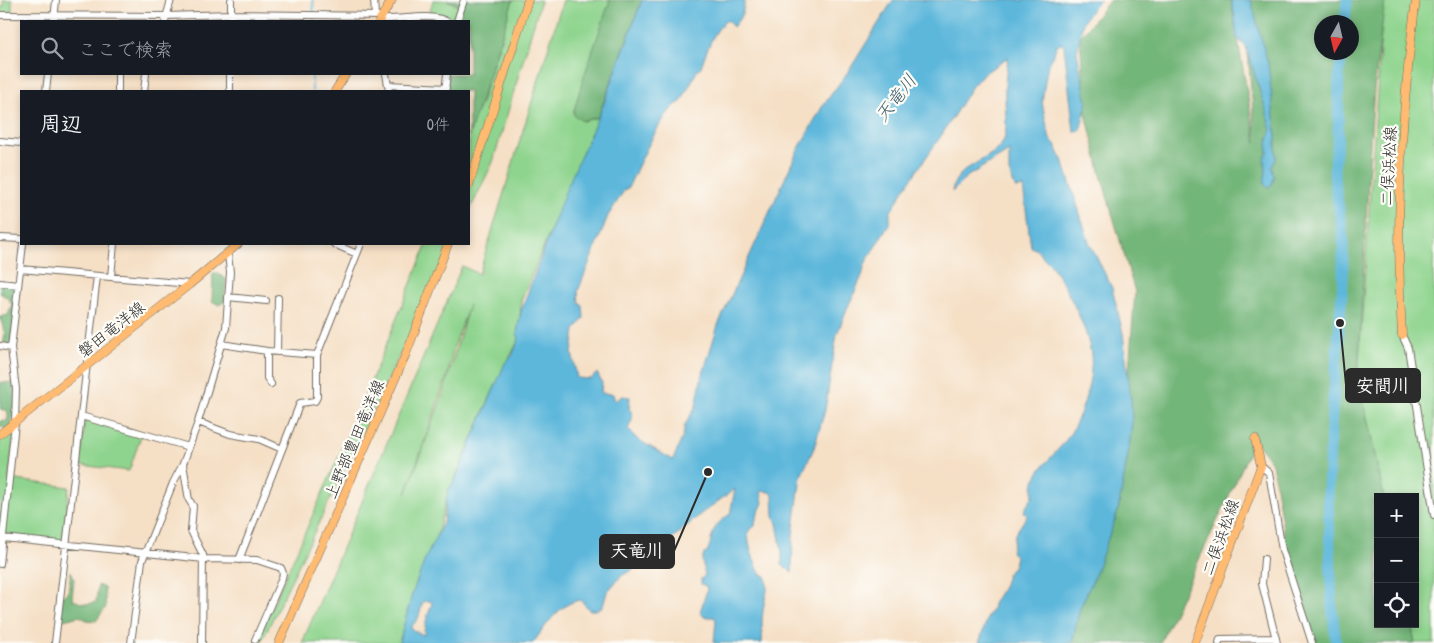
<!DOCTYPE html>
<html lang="ja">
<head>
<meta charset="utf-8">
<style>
  :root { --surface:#171b24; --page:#242831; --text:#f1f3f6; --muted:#9ea1a6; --line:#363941 }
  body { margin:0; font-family:"Patrick Hand","Klee One",sans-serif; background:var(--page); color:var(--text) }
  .controls { position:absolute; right:15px; bottom:15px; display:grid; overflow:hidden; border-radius:0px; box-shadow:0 2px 8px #0003 }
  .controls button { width:45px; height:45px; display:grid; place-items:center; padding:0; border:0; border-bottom:1px solid var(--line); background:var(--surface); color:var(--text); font:25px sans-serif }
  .compass { position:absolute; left:1314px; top:15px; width:45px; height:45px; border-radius:50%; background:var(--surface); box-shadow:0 2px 8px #0003; rotate:188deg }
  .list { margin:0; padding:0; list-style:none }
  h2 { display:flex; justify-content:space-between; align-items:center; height:65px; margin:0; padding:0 20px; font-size:21px }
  h2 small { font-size:16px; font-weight:400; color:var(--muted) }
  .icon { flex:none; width:28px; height:28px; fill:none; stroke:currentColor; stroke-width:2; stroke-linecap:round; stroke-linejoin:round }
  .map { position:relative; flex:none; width:1434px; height:643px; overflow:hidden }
  .search { position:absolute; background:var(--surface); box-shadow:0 2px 8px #0003; left:20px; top:20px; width:450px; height:55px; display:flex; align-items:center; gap:12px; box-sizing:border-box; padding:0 18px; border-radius:0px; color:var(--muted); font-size:19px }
  .panel { position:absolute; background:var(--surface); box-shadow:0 2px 8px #0003; left:20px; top:90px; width:450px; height:155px; border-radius:0px }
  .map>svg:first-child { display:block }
  .green { fill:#8fd48e; stroke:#5d805c; fill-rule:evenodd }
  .forest { fill:#73b679; stroke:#4f7052; fill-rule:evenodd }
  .water { fill:#5db7db; stroke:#447183; fill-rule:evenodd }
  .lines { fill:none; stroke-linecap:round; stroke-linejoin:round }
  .stream { stroke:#5db7db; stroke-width:2 }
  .river { stroke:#5db7db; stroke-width:11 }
  .minor-casing { stroke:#726a61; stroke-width:8 }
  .major-casing { stroke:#726a61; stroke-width:9 }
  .minor { stroke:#fff; stroke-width:6 }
  .major { stroke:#ffbb71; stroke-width:8 }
  .labels { text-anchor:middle; stroke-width:4.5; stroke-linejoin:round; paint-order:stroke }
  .street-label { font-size:16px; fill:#2b2b2b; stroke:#fdfcf7 }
  .water-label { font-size:18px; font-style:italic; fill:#3c5c69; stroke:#fdfcf7 }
  .leader { fill:none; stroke:#2b2b2b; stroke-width:2 }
  .callout-dot { fill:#2b2b2b; stroke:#fdfcf7; stroke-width:2 }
  .callout { fill:#2b2b2b; stroke:#2b2b2b; stroke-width:2 }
  .callout-label { font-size:18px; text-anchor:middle; font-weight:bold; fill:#fff }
</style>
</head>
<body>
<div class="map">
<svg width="1434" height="643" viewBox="0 0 1434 643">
  <rect width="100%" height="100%" fill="#fdfcf7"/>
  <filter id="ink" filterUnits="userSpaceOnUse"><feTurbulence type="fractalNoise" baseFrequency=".02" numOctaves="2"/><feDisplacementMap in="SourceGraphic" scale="10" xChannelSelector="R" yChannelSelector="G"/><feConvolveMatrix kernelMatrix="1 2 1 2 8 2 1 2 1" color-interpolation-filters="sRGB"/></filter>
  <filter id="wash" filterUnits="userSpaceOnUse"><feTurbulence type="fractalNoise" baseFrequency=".0096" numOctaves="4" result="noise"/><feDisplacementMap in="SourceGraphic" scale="20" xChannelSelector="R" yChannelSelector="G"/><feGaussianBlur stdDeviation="1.12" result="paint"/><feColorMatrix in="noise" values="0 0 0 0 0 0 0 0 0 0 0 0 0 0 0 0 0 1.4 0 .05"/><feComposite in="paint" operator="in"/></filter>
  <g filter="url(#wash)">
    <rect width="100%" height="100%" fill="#f5dfc5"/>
    <path class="green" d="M3,0H12V16L0,15V8L4,6Z
      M433,0C444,0 454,0 461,10L455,21H442L429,16Z
      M513,0H541L493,162L469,212V130L481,103Z
      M563,0H611L583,121L598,117L521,301L519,339L492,393L447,496L438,532L401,643H302L462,266L479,274ZM469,305L443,394L406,494L447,376L454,347Z
      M1385,0H1434V244L1433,274L1434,289V643H1415L1411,624H1415V497H1384L1358,376L1382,18Z
      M427,244H453L261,643H256L361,406Z
      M85,418L142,433L129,471L80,465Z
      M15,423L9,479L69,487L63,544L3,537L0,559V435Z"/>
    <path class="forest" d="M447,0H513L469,136V91H445L447,74H469V21H457L461,10L457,4Z
      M610,0H642L598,117L582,121L573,114L583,79Z
      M1110,0H1231L1256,143L1243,0H1385L1374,89L1370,144L1358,376L1384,497H1378V624H1411L1415,643H1316L1286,547L1272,463L1255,440L1160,643H1065L1118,511L1135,292L1101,175L1085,109L1080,37ZM1322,22H1352V52H1322Z
      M213,273H216L226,279L224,302L219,305L212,301Z
      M0,283L18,285L10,348L3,347L5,334L0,317L8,315L12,305L8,298L0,293Z
      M0,381L1,383L13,382L16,402L11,426L6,429L0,426V421L8,420V411L0,409Z
      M71,571L74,578L72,599C81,604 87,605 96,602L98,585L104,588L106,607L96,621L87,620L79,616L64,620L59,616L61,597L68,592Z"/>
    <path class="water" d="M642,0H744C745,11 740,19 733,27L727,20C714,29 706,52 701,67L698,69L681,102C664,106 636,171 628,188L625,189L608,216L578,291L579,303L583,306L584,318L575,330L572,353L577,378L591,379L597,373L602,383L601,393L613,394L615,401L622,396L630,397L629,409L632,412V420L628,429L637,439L673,460L683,436L685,425L696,406L701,380L718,325L797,152L822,107L850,69L893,0H1101L1092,9L1083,22L1077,52L1087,103L1080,131H1074L1064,46L1062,44H1058L1048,65L1046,75L1042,102L1045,117L1050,139L1055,144L1064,164L1089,242L1112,288L1123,333L1131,400L1132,423L1129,449L1118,511L1093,580L1080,608L1072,643H979L988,616L992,610L993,604L1003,587L1007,575L1014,565L1016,556L1011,552L1015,534L1027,516L1024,511C1027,504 1030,502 1032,498C1034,493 1032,485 1035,479C1042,465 1053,456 1063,444C1080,424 1094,380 1091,354C1088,335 1079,314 1070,297C1062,283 1057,270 1045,259C1040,255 1039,250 1031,247L1023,187L1016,189L1009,172V151L968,176L952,192C954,165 993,161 1003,142C1009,131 1004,102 1005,88C1005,78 1007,67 1008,57L982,75L972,86L941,136L905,188L890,213V222L865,264L862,276L847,309L837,334L825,410L814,448L801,476L793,535L792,572L782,565V552L777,523L774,516L773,495L770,492L761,491L763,503L756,518L755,526L748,531C748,547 754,560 760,574L766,576C769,594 765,595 763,611C761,622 763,632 762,643H714L716,620L714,617H704L700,612L707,590L706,586L701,584V579L705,575L702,561L704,554L707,553C715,533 709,528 730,514L735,489L702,513L641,565L621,576L607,592L603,606L596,610H589L581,600C560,602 545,627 533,643H399L412,594L426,557L443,523L448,490L455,480L505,363L512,356L519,339L517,333L521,311L565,192L604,103ZM430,601L432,603C429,614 424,623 424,635L414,631L411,627L418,619L422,604L423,602Z
      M1231,0H1251L1268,64L1276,134V159L1272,167L1274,177L1272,185L1268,188L1264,184L1266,169L1264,158L1268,153L1267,143L1271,131L1268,117L1246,47L1237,38L1234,14Z"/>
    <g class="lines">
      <path class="stream" d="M313,0L314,21
        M312,91V74"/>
      <path class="river" d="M1345,22L1347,0
        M1336,643L1332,608L1328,491L1331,426L1343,280V237L1335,183L1334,167L1338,138L1339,75L1342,52"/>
    </g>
  </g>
  <g filter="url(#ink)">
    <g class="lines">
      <defs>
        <path id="minor" d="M374,0L375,15
          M0,15L167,16L231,14L382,16
          M380,19C402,21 427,12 446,21
          M54,21L56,0
          M165,21L171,0
          M231,21V0
          M457,21L464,0
          M386,74L389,91
          M388,85L446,88
          M46,91L48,74
          M118,91V74
          M144,91L146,74
          M230,91V74
          M445,91L447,74
          M0,141L21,143
          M0,238L21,239
          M334,244L357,254
          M20,269L190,284
          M111,277L114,244
          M0,283L18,285
          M228,297L266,301
          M1402,335L1408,348L1434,515
          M221,344L267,351L317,355
          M0,346L11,348
          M267,351V378L271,384
          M277,352L278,298
          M81,416L189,447
          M198,422L230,434L259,439L282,449
          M183,464L189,500L193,506L191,531L203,555L202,643
          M1261,466L1269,473L1282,550L1312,643
          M3,538L204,559L257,560L281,568L283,573L282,578L255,640
          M1264,559L1262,584L1277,643
          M239,560L300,403L315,401L317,397V355L361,244
          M0,564L15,423L16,389L11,348L23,244
          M55,643L97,276
          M131,643L142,561L173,483L183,464L198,422L226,328L230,272L228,254
          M1219,643L1220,639L1276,638"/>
        <path id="major" d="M379,21L392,0
          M335,91L346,74
          M469,185L528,0
          M1402,335C1395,223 1401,111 1416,0
          M0,434L190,284L238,244
          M279,643L406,354L448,244
          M1195,643L1261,466L1255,439"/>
      </defs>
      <use href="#minor" class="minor-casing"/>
      <use href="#major" class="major-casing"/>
      <use href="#minor" class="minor"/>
      <use href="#major" class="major"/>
    </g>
  </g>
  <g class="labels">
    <g class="street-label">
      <text transform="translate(1388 166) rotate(-87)" y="6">二俣浜松線</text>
      <text transform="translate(111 329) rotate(-38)" y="6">磐田竜洋線</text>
      <text transform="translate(354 439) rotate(-67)" y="6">上野部豊田竜洋線</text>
      <text transform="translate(1220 537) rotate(-70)" y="6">二俣浜松線</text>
    </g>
    <g class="water-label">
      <text transform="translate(896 98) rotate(-52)" y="6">天竜川</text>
    </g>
  </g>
  <path class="leader" d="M1340 323L1346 385M708 472L674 551"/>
  <g class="callout-dot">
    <circle cx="1340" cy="323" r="5"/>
    <circle cx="708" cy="472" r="5"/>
  </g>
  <g class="callout">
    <rect x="1346" y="369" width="74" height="33" rx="5"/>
    <rect x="600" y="535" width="74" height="33" rx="5"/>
  </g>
  <g class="callout-label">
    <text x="1383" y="392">安間川</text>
    <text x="637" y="557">天竜川</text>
  </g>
</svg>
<div class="controls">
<button>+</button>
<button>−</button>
<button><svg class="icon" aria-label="locate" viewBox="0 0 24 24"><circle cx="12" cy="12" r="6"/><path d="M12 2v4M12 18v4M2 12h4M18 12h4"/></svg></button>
</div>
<svg class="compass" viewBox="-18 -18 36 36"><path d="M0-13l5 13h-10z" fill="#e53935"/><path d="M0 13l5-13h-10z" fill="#9ea1a6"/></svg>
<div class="search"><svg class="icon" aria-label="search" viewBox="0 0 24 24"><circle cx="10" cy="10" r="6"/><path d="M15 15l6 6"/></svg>ここで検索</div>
<section class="panel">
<h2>周辺<small>0件</small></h2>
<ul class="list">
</ul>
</section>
</div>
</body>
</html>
